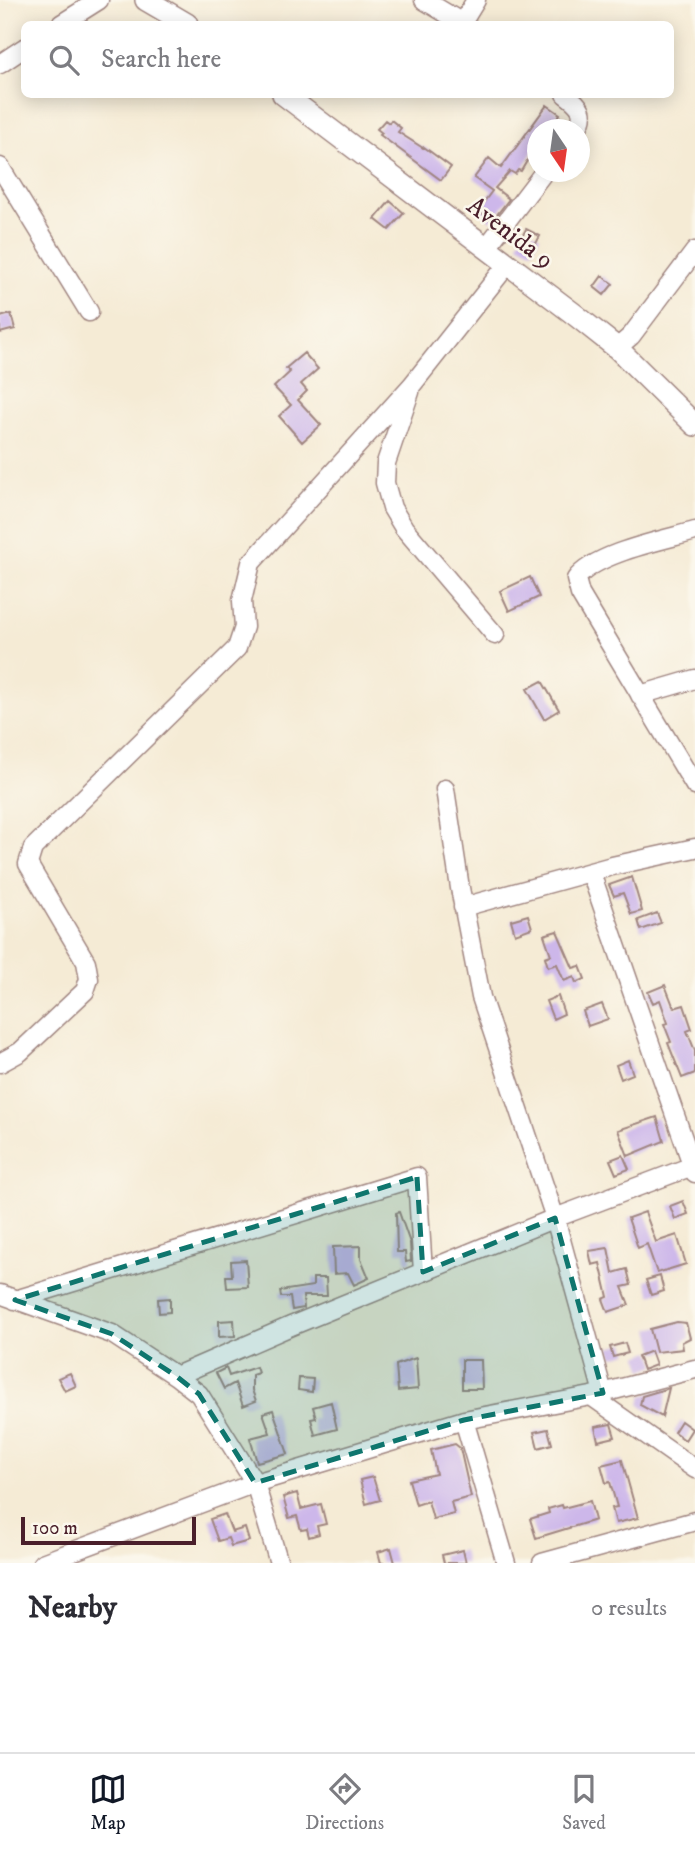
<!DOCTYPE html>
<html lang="en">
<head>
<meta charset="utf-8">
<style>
  :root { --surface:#fff; --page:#f2f2f3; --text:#2b2b33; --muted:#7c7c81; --line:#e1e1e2; --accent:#111827 }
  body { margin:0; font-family:"IM FELL DW Pica",serif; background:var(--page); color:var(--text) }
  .compass { position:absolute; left:527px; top:119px; width:63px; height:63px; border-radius:50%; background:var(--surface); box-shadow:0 4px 18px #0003; rotate:167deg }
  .scale { position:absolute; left:21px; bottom:18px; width:175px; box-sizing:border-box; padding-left:7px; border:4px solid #4a1f2b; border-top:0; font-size:19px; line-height:24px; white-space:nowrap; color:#4a1f2b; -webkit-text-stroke:5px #fbf7ec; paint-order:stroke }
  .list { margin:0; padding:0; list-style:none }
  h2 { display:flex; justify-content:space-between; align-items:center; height:91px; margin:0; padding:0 28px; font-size:30px }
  h2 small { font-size:23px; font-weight:400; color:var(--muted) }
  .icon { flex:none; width:38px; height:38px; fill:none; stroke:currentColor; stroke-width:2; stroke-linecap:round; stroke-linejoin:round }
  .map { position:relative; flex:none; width:695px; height:1563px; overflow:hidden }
  .search { position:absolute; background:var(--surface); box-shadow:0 4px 18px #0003; left:21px; right:21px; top:21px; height:77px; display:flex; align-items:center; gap:18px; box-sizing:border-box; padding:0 24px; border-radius:10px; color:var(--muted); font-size:26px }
  .sheet { height:189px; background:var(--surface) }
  nav { display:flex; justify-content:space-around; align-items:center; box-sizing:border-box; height:98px; border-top:2px solid var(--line); background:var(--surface); font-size:19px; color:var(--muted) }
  nav a { display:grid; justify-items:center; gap:4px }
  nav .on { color:var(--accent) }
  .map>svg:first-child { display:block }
  .building { fill:#cdb7ea }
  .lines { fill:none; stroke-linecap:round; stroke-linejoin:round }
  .minor-casing { stroke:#a08580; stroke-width:21 }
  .major-casing { stroke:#a08580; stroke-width:24 }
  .minor { stroke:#fff; stroke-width:18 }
  .major { stroke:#fff; stroke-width:21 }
  .marked { fill:#0f766e; fill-opacity:0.2; stroke:#0f766e; stroke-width:5; stroke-dasharray:14 9; stroke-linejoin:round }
  .labels { text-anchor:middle; stroke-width:5; stroke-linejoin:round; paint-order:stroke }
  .street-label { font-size:26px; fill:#4a1f2b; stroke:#fbf7ec }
</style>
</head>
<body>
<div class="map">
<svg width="695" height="1563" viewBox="0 0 695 1563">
  <rect width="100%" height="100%" fill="#fbf7ec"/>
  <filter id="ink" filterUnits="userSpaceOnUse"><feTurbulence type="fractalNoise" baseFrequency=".0143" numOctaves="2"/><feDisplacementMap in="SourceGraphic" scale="14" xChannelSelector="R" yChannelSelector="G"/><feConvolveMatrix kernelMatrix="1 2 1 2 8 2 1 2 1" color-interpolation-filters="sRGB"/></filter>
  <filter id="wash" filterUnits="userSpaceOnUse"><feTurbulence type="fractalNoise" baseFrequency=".00686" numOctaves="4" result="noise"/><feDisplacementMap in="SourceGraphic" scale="28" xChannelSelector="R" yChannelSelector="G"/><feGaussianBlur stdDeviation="1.57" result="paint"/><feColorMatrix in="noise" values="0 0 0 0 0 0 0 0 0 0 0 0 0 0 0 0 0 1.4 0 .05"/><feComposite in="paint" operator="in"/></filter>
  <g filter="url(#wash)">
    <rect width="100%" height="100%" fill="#f5ebd5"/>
    <g id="blocks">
      <path class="building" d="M547,105L560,114L550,130H537V144L521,171L518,170L515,174L510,171L495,188L509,199L492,221L478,210L492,191L474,178L489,158L501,168Z
        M385,120L389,123L391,120L401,128L398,132L423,148L424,147L451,167L441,180L380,135L382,133L377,129Z
        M390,201L404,213L389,230L375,219Z
        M526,229L540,236L532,251L518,244Z
        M602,276L613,284L604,295L594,287Z
        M11,314L15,329L0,333V317Z
        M304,353L318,369L301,384L307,391L298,400L321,425L302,442L279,416L291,405L274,387L290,372L286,368Z
        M530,577L539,597L509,611L500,591Z
        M542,681L559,710L544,719L527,689Z
        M632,877L642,911L631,914L623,893L614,896L609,885Z
        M657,913L661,923L641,930L638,920Z
        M528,915L532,928L515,934L511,920Z
        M557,931L573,968L580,966L585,979L576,983L574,977L564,981L557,964L548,967L545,957L551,955L544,935Z
        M665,985L674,1008L684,1005L692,1029L687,1031L695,1051V1073L682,1078L668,1043L671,1042L664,1024L668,1023L660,1000L653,1003L648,992Z
        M558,996L564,1014L553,1019L546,1001Z
        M602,1004L608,1019L588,1026L583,1011Z
        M628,1060L633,1074L621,1079L616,1065Z
        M657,1117L664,1141L628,1156L618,1130Z
        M623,1155L629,1169L616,1174L610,1160Z
        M683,1201L688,1214L675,1219L670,1206Z
        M399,1212L410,1243L411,1261L406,1262L405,1252H397L396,1213Z
        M645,1212L656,1242L677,1235L686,1264L657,1273L647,1244L638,1248L628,1218Z
        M361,1246V1259L369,1278L354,1285L348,1273L334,1274L333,1247Z
        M608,1248L613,1273L627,1269L631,1285L622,1287L629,1305L608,1312L603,1299L608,1297L600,1263L592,1265L589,1251Z
        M246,1260L248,1287L227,1288L226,1276H232L231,1261Z
        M660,1276L664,1291L651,1295L646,1280Z
        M313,1278H326L327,1296H303L304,1308L292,1310L290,1297H281L280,1291L313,1286Z
        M170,1298V1312L159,1313L158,1299Z
        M234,1320L235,1336L219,1337V1321Z
        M677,1322L686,1323L690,1338L682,1342L683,1349L656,1352L650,1329Z
        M625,1343L628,1353L613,1357L610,1347Z
        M651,1351L656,1365L643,1370L638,1356Z
        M416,1358L418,1389L398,1391L396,1365Z
        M462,1360H481L482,1389H462Z
        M256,1367L258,1373L252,1375V1390L256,1401L243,1406L235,1383L224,1389L216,1373L226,1368L229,1376Z
        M70,1373L76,1386L65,1391L58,1378Z
        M299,1378L313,1379L312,1392L298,1390Z
        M669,1388L662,1417L640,1405L642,1396Z
        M331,1402L337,1429L315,1435L311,1419L316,1418L313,1407Z
        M273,1410L288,1454L257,1462L250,1438L270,1433L263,1413Z
        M681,1421L692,1429L685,1440L674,1432Z
        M611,1424L615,1437L598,1441L595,1427Z
        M548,1429L552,1444L538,1448L534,1432Z
        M455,1444L460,1448L471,1497L451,1502L454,1514L433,1519L428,1501L416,1505L409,1480L436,1474L431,1450Z
        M622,1460L638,1518L616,1523L612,1508L617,1507L610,1482L606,1483L601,1465Z
        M373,1477L380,1500L366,1504L360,1480Z
        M297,1493L301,1509L321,1504L326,1524L317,1526L319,1534L309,1537L307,1529L301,1530L297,1516L289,1518L283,1497Z
        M590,1501L595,1520L536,1538L530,1519L549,1513L548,1509L562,1505L563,1508Z
        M225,1514L232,1532L245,1528L249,1541L231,1546L228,1538L218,1541L210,1519Z
        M391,1548L395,1563H381L378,1552Z
        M463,1550L466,1563H444L442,1555Z"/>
    </g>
  </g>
  <g filter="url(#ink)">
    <use href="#blocks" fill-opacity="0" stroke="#a08580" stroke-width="2"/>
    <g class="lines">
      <defs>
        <path id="minor" d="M424,0L464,24
          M462,23L476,0
          M61,24L99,0
          M0,64L24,48
          M565,94C580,105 588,113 576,130
          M0,167L89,312
          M486,248L544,172
          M617,348L631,336L695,251
          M410,392L386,463L385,483L392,508L404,528L495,635
          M695,531C664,540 595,553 576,579L580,594L695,786
          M640,695L695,679
          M445,789L460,888L481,997L555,1218L603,1393
          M591,873L695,1173
          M463,907L612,866L695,848
          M0,1063L20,1052L85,991L89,979L86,962L28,864L33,848L237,648L244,627L242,601L251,563L412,385L507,265
          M0,1294L112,1334L176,1376L199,1394L255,1483L279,1563
          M15,1300L417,1177L423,1272
          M176,1376L291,1326L555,1218L695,1165
          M591,1396L695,1469
          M464,1420L506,1563
          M42,1563L255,1483L464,1420L591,1396L695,1369
          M542,1563L695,1521"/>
        <path id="major" d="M146,0L187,24
          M283,94L574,314L617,348L695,425"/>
      </defs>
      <use href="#minor" class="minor-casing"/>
      <use href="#major" class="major-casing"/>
      <use href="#minor" class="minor"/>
      <use href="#major" class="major"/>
    </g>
  </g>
  <path class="marked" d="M417,1177L423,1272L555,1218L603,1393L464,1420L255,1483L199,1394L176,1376L112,1334L15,1300Z"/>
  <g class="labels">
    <g class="street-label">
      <text transform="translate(511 232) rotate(37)" y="9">Avenida 9</text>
    </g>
  </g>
</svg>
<svg class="compass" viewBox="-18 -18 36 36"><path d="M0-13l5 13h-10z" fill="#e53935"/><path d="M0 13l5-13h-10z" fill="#7c7c81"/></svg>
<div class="scale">100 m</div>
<div class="search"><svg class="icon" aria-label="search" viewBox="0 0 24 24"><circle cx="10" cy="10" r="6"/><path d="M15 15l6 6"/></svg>Search here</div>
</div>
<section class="sheet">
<h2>Nearby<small>0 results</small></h2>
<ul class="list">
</ul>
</section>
<nav>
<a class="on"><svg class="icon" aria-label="map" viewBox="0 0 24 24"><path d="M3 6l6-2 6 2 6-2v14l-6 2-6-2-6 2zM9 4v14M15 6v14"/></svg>Map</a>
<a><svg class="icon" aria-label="directions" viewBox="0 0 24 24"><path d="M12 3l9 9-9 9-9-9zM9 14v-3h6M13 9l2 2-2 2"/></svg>Directions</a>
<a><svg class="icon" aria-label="saved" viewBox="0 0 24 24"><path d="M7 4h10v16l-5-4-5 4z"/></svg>Saved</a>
</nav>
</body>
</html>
